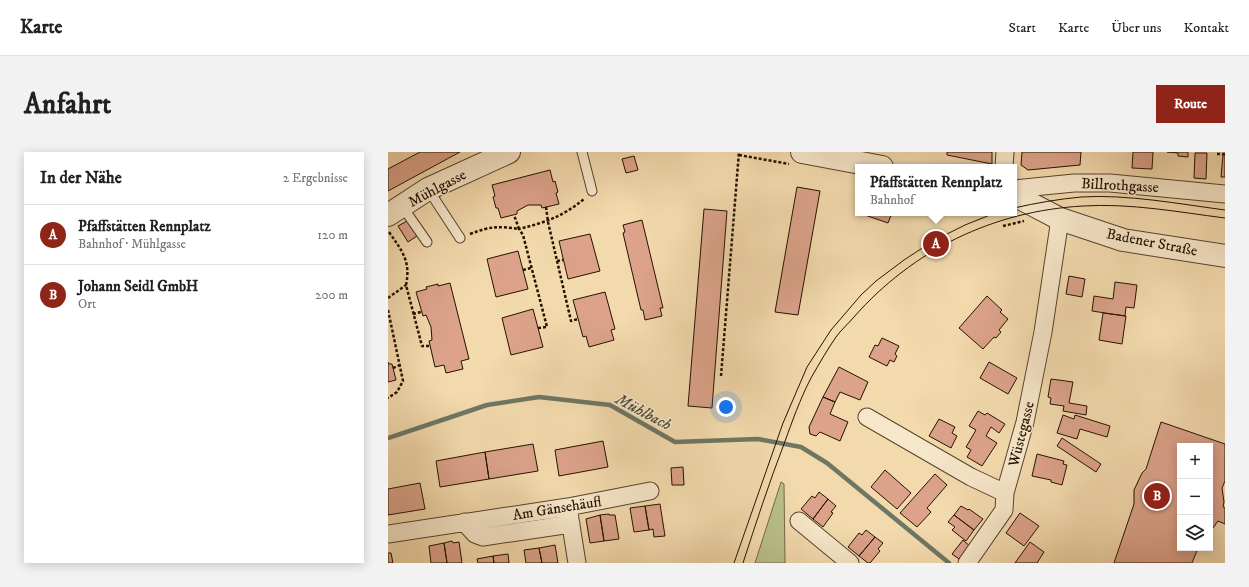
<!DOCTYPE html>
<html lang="de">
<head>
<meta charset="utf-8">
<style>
  :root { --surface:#fff; --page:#f2f2f2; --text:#202124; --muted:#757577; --line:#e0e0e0; --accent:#8f2418 }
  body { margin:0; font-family:"IM FELL DW Pica",serif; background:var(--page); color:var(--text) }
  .controls { position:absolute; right:12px; bottom:12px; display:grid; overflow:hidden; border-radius:0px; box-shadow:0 2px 10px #0003 }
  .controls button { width:36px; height:36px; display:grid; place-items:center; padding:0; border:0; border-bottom:1px solid var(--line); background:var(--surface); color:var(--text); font:20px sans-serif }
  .you { position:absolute; left:338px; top:255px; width:14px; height:14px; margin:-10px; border:3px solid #fff; border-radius:50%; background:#1a73e8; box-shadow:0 0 0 6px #1a73e833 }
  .badge { display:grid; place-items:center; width:26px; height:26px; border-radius:50%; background:var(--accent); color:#fff; font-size:13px; font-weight:700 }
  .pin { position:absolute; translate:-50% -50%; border:2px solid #fff; box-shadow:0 1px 4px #0006 }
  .popup { position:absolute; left:467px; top:12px; width:162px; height:52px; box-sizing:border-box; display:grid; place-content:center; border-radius:0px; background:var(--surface); filter:drop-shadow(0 1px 3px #0005); font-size:13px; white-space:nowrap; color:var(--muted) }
  .popup b { font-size:15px; color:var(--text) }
  .popup::after { content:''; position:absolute; left:50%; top:100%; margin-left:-8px; border:8px solid transparent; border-top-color:var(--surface) }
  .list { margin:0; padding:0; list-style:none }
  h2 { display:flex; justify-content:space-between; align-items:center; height:52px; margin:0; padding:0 16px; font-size:17px }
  h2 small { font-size:13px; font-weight:400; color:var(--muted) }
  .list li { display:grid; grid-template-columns:26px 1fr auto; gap:12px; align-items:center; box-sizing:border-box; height:60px; padding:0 16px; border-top:1px solid var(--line) }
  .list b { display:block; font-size:15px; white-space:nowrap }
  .list p { margin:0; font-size:13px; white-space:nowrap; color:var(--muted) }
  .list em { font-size:13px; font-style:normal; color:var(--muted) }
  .icon { flex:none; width:22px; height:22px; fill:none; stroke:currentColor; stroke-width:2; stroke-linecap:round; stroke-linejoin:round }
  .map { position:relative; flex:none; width:837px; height:411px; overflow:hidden; border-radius:0px }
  header { display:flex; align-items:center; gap:24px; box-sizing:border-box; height:56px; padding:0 20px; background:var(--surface); border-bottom:1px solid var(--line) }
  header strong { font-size:19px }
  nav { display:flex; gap:22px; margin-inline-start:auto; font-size:14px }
  .intro { display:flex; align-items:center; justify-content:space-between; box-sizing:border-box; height:96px; padding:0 24px }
  h1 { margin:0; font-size:28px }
  .button { padding:10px 18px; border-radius:0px; background:var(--accent); color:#fff; font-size:14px; font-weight:700 }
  main { display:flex; gap:24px; padding:0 24px }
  aside { flex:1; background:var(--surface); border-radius:0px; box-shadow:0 2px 10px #0003 }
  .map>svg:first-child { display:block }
  .green { fill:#bac08a; stroke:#706846 }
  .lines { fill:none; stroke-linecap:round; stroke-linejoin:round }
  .stream { stroke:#6d7764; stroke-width:4.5 }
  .building { fill:#dca38a; stroke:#251103 }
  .service-casing { stroke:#58432e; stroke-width:11 }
  .minor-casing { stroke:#58432e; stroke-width:19 }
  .tertiary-casing { stroke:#58432e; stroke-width:24 }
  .path { stroke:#251103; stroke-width:2.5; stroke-dasharray:3 2; stroke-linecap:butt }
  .service { stroke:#f7e7ca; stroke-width:9 }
  .minor { stroke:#f7e7ca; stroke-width:17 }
  .tertiary { stroke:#f7e7ca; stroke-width:22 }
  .tram { stroke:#251103; stroke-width:1 }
  .labels { text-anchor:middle; stroke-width:3; stroke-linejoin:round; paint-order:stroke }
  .street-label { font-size:15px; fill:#251103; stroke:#f7e7ca }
  .water-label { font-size:16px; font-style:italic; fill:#4f4c3b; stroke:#f7e7ca }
</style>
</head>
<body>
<header>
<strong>Karte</strong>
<nav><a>Start</a><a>Karte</a><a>Über uns</a><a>Kontakt</a></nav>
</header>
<div class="intro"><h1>Anfahrt</h1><a class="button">Route</a></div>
<main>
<aside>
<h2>In der Nähe<small>2 Ergebnisse</small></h2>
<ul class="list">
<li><span class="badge">A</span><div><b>Pfaffstätten Rennplatz</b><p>Bahnhof · Mühlgasse</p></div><em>120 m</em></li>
<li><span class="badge">B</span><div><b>Johann Seidl GmbH</b><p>Ort</p></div><em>200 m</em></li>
</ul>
</aside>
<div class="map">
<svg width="837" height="411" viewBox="0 0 837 411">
  <rect width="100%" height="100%" fill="#f3daad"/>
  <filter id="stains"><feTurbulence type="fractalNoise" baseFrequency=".005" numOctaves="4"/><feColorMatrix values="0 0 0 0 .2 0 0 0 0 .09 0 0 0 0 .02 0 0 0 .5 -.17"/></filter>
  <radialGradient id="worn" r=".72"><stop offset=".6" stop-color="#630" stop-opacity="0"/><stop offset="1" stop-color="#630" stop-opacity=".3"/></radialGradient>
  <path class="green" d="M393,330L396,332L397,411H367Z"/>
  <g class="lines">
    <path class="stream" d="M0,286L99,253L151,245L222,253L287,290L370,287L413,295L439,311L561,411"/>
  </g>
  <path class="building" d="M32,0H72L0,39V17Z
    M559,0H604V12L559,3Z
    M634,0H693L692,13L640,18L633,13Z
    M745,0H765L764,17L744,16Z
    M779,0H800V5L790,4V1Z
    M807,1H819L818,27L806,26Z
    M835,3H837V25H833Z
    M246,4L250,18L238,21L234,7Z
    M162,18L165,30L167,29L170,40L168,41L171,52L154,56L153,53H140L129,59V62L113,66L110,56H108L105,45L107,44L104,33Z
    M409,35L432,39L410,163L387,160Z
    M316,57L339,59L324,256L300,254Z
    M471,61H504L500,71Z
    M254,68L275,156H272L274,164L257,168L255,158H253L235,81L237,80L235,73Z
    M19,69L29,84L20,90L10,74Z
    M202,82L212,119L180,127L171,89Z
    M130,99L140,137L108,145L99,107Z
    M681,124L697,127L694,145L678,142Z
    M727,130L749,133L746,156L738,155L737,164L704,159L706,144L725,147Z
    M62,131L81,207L73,209L75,217L58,221L56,213L47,215L41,189L44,188L43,175L38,163L35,164L28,140L39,137L38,135L50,132V134Z
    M217,140L227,177L223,178L226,188L201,195L198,184L195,185L185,148Z
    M599,144L614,158L612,160L620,167L611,178L613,180L608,186L606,185L595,197L571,176Z
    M145,157L155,195L123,203L114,166Z
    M715,161L738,164L734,192L711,188Z
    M494,186L511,194L507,202L509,204L506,210L502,208L499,214L481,205L487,193L490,194Z
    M0,210L1,212H4L8,228L0,230Z
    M601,210L629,226L620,242L592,226Z
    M451,215L480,230L472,248L452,240L447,250L435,245Z
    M663,227L685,230L681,251L699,254L698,263L675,259L676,254L662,252L663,246L660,245Z
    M435,245L447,250L442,262L460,270L452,289L432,280L428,284L422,282L421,275Z
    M590,259L597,263L599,261L617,272L611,281L603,275L598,284L609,291L594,314L579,305L583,298L578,295L588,278L581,274Z
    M675,263L686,267L687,263L722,274L719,285L692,277L689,287L669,281Z
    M551,267L567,275L564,281L569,284L563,296L541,284Z
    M773,270L837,292V329L834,336L836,350L835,355L837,356V372L830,369L822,380V294H792V396H810L804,411H726L746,352V338L754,321L758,317Z
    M674,286L713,312L708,320L669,294Z
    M215,289L220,315L171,324L167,298Z
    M145,292L150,319L101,327L97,300Z
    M97,300L101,327L52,335L48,309Z
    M649,302L676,309L675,312L679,313L674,333L663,330V328L644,324Z
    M295,315L296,333H284L283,316Z
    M497,318L523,341L509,357L483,335Z
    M547,322L559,333L539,356L543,360L529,375L512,361Z
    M32,331L37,357L0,363V337Z
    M431,340L440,347L425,367L413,357L424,344L427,346Z
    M440,347L448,354L443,360L445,361L435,375L425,367Z
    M272,352L277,384L266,385L265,377L261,378L257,354Z
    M257,354L261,378L246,380L242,356Z
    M573,354L580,358L581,357L595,367L586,378L566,363Z
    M632,361L651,374L636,394L618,381Z
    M221,362V363H227L231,387L216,389L212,363Z
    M212,363L216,389L202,391L198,367Z
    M566,363L586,378L578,389L564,378L567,375L560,370Z
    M478,378L487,385L471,404L460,395L471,381L474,383Z
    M487,385L495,391L490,397L492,399L482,411H480L471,404Z
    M575,388L584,396L574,409L564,402Z
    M64,389L65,391L71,390L74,411H59L56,391Z
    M642,390L656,400L649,411H627Z
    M56,391L59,411H43L41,394Z
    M167,393L170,411H154L151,396Z
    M151,396L154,411H138L136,398Z
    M0,401H3L5,411H0Z
    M120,402L121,411H106L105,404Z
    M105,404L106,411H90L89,407Z"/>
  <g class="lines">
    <defs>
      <path id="service" d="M194,0L204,39
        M40,37L72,86
        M14,54L39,90"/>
      <path id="minor" d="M616,15L617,0
        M626,37L686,31H722L837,42
        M479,265L583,325L617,341L637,270L655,180L672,67
        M181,361L189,411
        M411,369L462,411
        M76,370L87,382L95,385L183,372
        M0,382L180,355L262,339
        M579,411L616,358L617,341"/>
      <path id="tertiary" d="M414,0L494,15
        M626,43L672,67L735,88L837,104
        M0,63L40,37L121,0"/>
    </defs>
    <use href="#service" class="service-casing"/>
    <use href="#minor" class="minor-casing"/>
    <use href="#tertiary" class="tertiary-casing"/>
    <path class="path" d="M829,2H837
      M351,3L401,12
      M158,55L160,70L183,169L190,167
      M568,61L570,65
      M615,74L636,69
      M1,80C14,99 23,109 18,133L34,194H42
      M82,82C103,74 110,74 131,77L126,63
      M169,109L175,108
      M135,118L143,116
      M0,146L18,133
      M0,158L15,229L9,240L0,246
      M25,162L33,160
      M150,176L159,175L135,83L131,77C158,70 174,65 196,47
      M5,216L12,213
      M333,224L351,0"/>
    <use href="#service" class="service"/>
    <use href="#minor" class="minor"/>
    <use href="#tertiary" class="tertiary"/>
    <path class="tram" d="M626,56C648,51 671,47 693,45C738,42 792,52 837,58
      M346,411L395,271L419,215L443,178L473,143L488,129L516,108L545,89L577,73L607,61
      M355,411C368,371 381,331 396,292C404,270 412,247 423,226C431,212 439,198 448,185C453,178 460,172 466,165C525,98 605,59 695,54C742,51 790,60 837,66"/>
  </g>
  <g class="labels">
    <g class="street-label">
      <text transform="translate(732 33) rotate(3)" y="5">Billrothgasse</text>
      <text transform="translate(49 36) rotate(-28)" y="5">Mühlgasse</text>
      <text transform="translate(764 90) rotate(11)" y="5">Badener Straße</text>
      <text transform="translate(633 282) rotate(-76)" y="5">Wüstegasse</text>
      <text transform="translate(169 356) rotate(-9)" y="5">Am Gänsehäufl</text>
    </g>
    <g class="water-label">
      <text transform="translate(256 259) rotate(28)" y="6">Mühlbach</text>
    </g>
  </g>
  <rect width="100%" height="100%" filter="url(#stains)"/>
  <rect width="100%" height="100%" fill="url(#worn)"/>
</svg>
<div class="controls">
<button>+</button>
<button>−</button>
<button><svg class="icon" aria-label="layers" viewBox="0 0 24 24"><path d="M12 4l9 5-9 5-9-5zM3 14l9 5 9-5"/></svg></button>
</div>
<div class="you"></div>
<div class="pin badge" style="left:548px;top:92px">A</div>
<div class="popup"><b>Pfaffstätten Rennplatz</b>Bahnhof</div>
<div class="pin badge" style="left:769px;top:344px">B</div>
</div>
</main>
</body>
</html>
